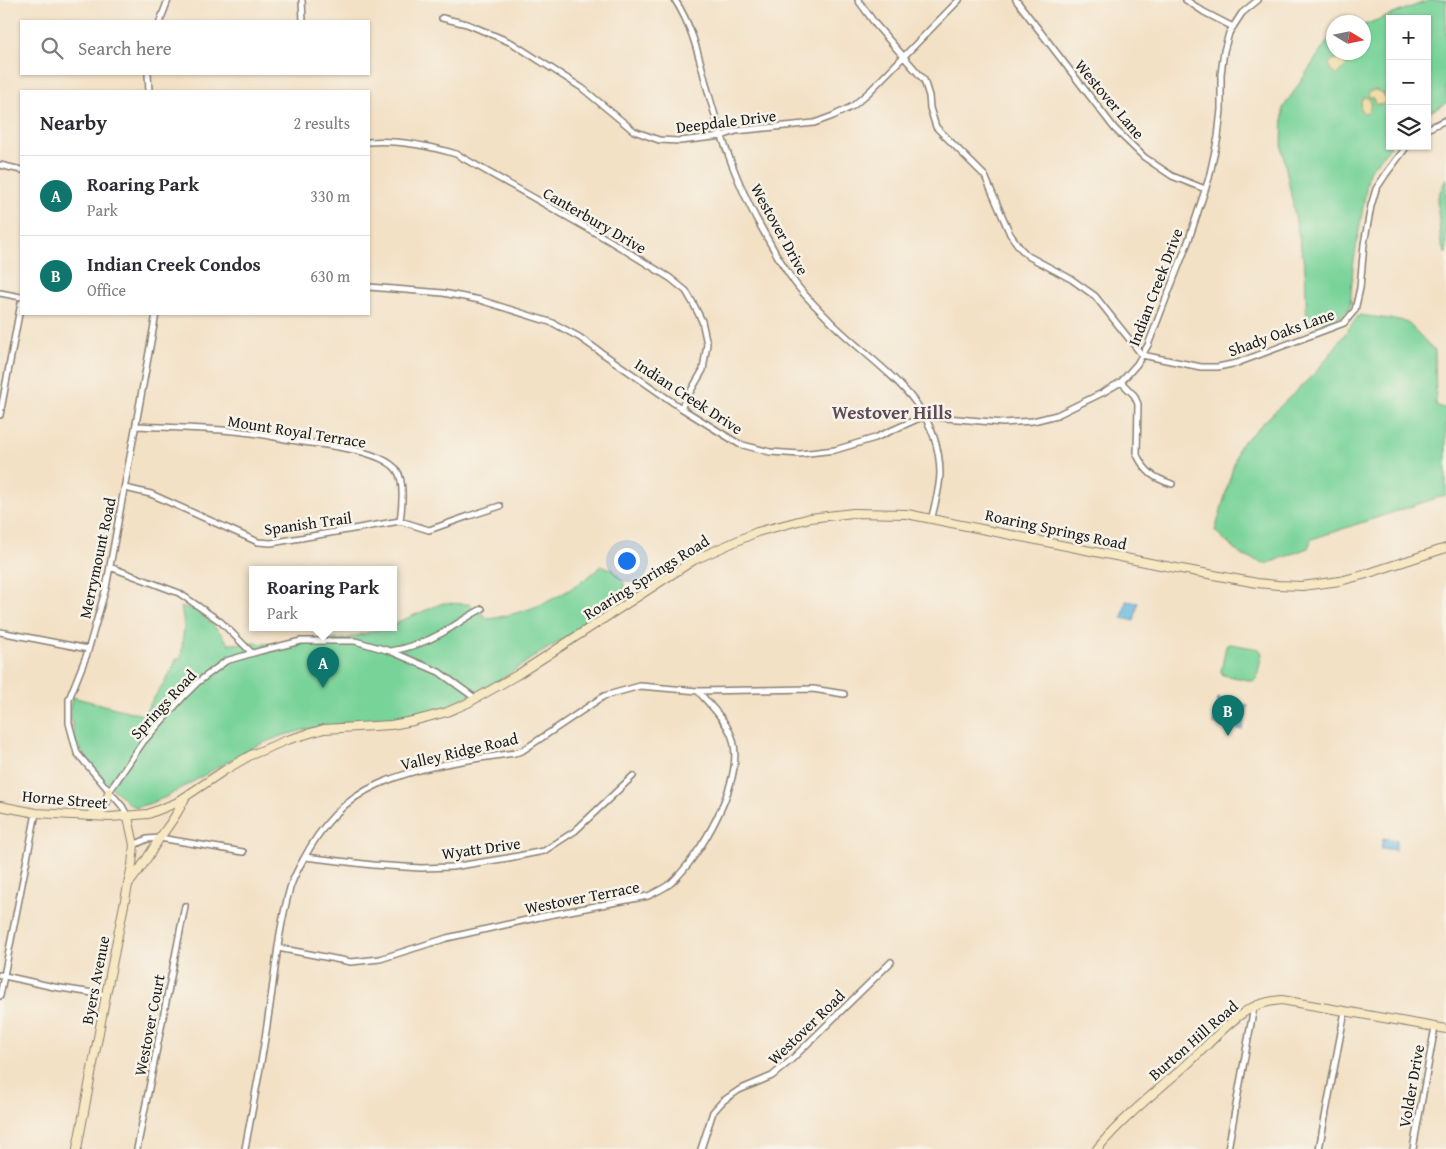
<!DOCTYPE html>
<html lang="en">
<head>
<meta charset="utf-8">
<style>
  :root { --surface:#fff; --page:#f2f2f3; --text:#2b2b33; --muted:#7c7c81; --line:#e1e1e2; --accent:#0f766e }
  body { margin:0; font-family:"Gentium Book Plus",serif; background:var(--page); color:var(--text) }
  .controls { position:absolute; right:15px; top:15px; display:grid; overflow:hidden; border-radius:0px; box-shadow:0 1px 4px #0004 }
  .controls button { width:45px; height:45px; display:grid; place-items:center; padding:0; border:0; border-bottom:1px solid var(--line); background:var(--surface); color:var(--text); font:25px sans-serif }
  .compass { position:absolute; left:1326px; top:15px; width:45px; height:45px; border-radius:50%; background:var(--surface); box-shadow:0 1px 4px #0004; rotate:100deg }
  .you { position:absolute; left:626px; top:560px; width:18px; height:18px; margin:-12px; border:4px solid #fff; border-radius:50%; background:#1a73e8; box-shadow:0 0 0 8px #1a73e833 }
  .badge { display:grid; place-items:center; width:32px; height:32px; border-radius:50%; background:var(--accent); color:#fff; font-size:16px; font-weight:700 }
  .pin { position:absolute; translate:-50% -41px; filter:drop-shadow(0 1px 2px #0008) }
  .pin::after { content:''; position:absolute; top:26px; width:18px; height:15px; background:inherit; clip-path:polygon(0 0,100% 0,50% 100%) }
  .popup { position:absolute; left:249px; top:566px; width:148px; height:65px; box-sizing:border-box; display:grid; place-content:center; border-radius:0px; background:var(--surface); filter:drop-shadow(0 1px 4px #0005); font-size:16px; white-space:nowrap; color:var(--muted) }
  .popup b { font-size:19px; color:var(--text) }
  .popup::after { content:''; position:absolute; left:50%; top:100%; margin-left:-10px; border:10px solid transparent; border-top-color:var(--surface) }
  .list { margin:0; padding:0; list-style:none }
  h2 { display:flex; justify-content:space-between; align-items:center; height:65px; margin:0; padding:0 20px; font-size:21px }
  h2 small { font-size:16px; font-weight:400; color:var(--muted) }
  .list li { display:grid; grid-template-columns:32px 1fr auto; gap:15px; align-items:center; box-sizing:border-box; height:80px; padding:0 20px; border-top:1px solid var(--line) }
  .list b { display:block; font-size:19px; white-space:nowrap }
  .list p { margin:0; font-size:16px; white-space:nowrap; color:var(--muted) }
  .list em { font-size:16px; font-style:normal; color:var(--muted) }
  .icon { flex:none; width:28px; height:28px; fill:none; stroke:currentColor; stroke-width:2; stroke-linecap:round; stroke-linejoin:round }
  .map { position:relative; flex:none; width:1446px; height:1149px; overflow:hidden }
  .search { position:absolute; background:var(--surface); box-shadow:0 1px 4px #0004; left:20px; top:20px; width:350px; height:55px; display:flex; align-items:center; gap:12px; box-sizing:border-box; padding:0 18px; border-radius:0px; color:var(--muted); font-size:19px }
  .panel { position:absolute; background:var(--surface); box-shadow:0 1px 4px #0004; left:20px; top:90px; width:350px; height:225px; border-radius:0px }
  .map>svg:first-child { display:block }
  .green { fill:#78d399; stroke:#4a785a }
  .sand { fill:#eeda9e; stroke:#857b5d }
  .water { fill:#63b8e0; stroke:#406a7e }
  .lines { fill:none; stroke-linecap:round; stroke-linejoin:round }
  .street-casing { stroke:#887e71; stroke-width:8 }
  .secondary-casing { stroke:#887e71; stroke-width:10 }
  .street { stroke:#fff; stroke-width:5 }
  .secondary { stroke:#f7e8c3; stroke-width:8 }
  .labels { text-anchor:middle; stroke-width:5; stroke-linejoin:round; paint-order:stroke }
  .street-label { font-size:16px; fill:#1c1c1c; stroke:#f7f3e8 }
  .quarter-label { font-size:19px; font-weight:bold; fill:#5e4b5a; stroke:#f7f3e8 }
</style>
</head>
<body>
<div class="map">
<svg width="1446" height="1149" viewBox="0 0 1446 1149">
  <rect width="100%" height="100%" fill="#f7f3e8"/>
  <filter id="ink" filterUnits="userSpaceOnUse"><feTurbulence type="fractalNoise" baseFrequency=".02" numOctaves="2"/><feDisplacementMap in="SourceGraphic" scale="10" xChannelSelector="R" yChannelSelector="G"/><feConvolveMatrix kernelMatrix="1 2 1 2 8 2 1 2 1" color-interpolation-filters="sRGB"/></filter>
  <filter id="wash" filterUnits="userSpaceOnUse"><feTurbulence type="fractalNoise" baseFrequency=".0096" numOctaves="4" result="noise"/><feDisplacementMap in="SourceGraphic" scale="20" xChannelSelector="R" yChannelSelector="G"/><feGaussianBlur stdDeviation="1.12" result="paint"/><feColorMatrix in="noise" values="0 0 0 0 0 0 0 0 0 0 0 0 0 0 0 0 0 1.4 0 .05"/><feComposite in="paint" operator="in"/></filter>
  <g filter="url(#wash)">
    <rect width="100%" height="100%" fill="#f3e1c6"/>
    <path class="green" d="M1430,0H1446V103L1427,114V19H1390V146H1391L1369,171L1353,267L1350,308L1336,320L1307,324L1305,269L1282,148L1283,108L1330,37L1333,36L1334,52H1364V25Z
      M1446,178V254L1441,245L1437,199Z
      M1359,315L1406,321L1435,351L1436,405L1446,409V495L1312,539L1308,548L1266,564L1241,555L1215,531L1239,446L1318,370Z
      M602,566L612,569L624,583V603L532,658L499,681L441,709L399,718L308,729L281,736L258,745L236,757L166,797L148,804L136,807L129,804L103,779L86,758L75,742L70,709L72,697L143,715L173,668L176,659H181L184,624L181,607L196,609L220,632L229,644L255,643L276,645L346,639L387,627H393V624L443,603L469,604L489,619C536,611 565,596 602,566Z
      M1230,644L1259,649L1262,653L1257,678L1253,681L1223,675L1221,671L1226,646Z"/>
    <path class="sand" d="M1341,57L1346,59V66L1336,75L1331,70L1329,65L1331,61Z
      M1375,90L1383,93L1386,99L1384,103L1381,105L1375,104L1373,98L1368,97L1369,92Z
      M1364,97L1368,98L1371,103L1369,111L1364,113L1362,112C1359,106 1360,102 1364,97Z"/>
    <path class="water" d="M1126,601L1138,603L1134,621L1122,618Z
      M1218,698L1248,705L1242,730L1213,724Z
      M1383,838L1397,840L1395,850L1381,848Z"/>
  </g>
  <g filter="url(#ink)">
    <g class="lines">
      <defs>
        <path id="street" d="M302,0L303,21
          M675,0C694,29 700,62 709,95C721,137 736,180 756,218C768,239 779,261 793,280C803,295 819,309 831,322C877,368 939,399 940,473C940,488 935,503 932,517
          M858,0L876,25L924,80L929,96L930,108L936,127L985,176L1010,234L1020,248L1028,256L1071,279L1095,296L1142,355L1201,367H1218L1237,363L1344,323L1355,310L1360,288L1364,244L1371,206L1376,189L1386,174L1407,146
          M1016,0L1115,129L1144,157L1172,176L1205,189
          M1186,0L1204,12L1233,27
          M442,18L467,24L512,43L582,88L634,131L659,140L680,141L722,136L736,131L814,123L833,116L853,106L869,92L959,0
          M160,21L168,0
          M148,74L149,91
          M1427,129L1446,120
          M369,142C398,140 429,146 456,154L610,241L670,278L686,291L693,303L702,321L707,344L703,370L681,408
          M0,165L21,170
          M369,287L443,293L480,300L553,323L579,337L681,408L739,444L770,452L800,454L835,450L875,438L924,416L1003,423L1033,421L1057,415L1102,393L1121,382L1137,364L1148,345L1188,242L1209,178L1218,137L1221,110V74L1224,51L1229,33L1242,13L1258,0
          M0,293L21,297
          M1121,382L1134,395L1138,404L1137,455C1146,473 1154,478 1172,484
          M0,415L21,303
          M136,426C172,428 208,428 243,432C263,434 283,439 303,442C327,445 379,450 396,469C405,480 402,507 400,521
          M125,488L151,494L258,542L271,543L400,521L429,530L469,516L500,506
          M110,567L179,593L221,622L252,653
          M0,632L88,649
          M391,651C409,648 426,642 442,633C456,625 468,616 482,609
          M109,792L143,742L182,698L198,682L226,661L260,651L301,641H355L390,651L439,672L475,698
          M128,817L122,806L77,753L69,723V699L87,654L106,588L156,314
          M134,845L147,839L160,838L243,852
          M305,857L373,865L421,868L452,867L508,858L544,851L575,831L633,776
          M278,948L351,962L380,959L447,938L544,916L648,896C656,892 665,888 671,883C701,856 744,781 733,740C728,722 710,705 698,691
          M0,975L54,987L106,995
          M0,996L36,813
          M137,1149L185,906
          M245,1149C253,1105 262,1062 268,1018C275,975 278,930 290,888C293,878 298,869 303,860C321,826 343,800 379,784C422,765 469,760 515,753L522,751L604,696L640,686L698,691L813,689L844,694
          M701,1149L713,1112L723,1101L739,1090L772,1076L790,1061L891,962
          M1228,1149L1254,1007
          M1319,1149L1345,1011
          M1413,1149L1435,1027"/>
        <path id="secondary" d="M0,806L36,813L110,817L148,814L176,803L225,770L251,755L287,740L324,729L391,725L413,721L447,712L468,703L517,675L694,560L757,532L810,518L853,513L907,514L1160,565L1257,583L1278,585L1302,586L1340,581L1363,575L1446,548
          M90,815C102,811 107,805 109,792
          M130,882C141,869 150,854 159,839C169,825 178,814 185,798
          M77,1149L106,995L132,865L134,845L128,817
          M1097,1149C1123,1118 1153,1094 1183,1068C1204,1050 1221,1028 1243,1013C1254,1005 1268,1001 1282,1000L1446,1029"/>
      </defs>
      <use href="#street" class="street-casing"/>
      <use href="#secondary" class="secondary-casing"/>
      <use href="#street" class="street"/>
      <use href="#secondary" class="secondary"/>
    </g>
  </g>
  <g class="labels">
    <g class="street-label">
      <text transform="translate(1110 99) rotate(50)" y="6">Westover Lane</text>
      <text transform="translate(726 121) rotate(-7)" y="6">Deepdale Drive</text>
      <text transform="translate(595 220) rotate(30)" y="6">Canterbury Drive</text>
      <text transform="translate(780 229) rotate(61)" y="6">Westover Drive</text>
      <text transform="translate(1155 287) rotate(-69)" y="6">Indian Creek Drive</text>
      <text transform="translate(1281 332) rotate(-20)" y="6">Shady Oaks Lane</text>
      <text transform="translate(689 396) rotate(33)" y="6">Indian Creek Drive</text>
      <text transform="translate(297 431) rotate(9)" y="6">Mount Royal Terrace</text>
      <text transform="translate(308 523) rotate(-8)" y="6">Spanish Trail</text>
      <text transform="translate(1056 529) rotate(12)" y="6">Roaring Springs Road</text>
      <text transform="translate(97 558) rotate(-78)" y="6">Merrymount Road</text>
      <text transform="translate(646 577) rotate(-32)" y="6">Roaring Springs Road</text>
      <text transform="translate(163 704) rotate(-47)" y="6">Springs Road</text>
      <text transform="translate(459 751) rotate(-13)" y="6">Valley Ridge Road</text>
      <text transform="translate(65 799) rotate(5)" y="6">Horne Street</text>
      <text transform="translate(481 848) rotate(-8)" y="6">Wyatt Drive</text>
      <text transform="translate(582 897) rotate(-11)" y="6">Westover Terrace</text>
      <text transform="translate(95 980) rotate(-79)" y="6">Byers Avenue</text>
      <text transform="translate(149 1025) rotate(-79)" y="6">Westover Court</text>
      <text transform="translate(806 1027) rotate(-44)" y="6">Westover Road</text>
      <text transform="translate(1193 1040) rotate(-41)" y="6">Burton Hill Road</text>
      <text transform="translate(1411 1086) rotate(-80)" y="6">Volder Drive</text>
    </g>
    <g class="quarter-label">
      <text x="892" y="419">Westover Hills</text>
    </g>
  </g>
</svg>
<div class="controls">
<button>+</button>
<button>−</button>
<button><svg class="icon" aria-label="layers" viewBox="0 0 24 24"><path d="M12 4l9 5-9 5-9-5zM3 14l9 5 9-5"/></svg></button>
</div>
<svg class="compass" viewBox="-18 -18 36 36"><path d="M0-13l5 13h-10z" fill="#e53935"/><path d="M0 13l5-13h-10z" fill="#7c7c81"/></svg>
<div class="you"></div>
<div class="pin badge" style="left:323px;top:688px">A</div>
<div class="popup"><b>Roaring Park</b>Park</div>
<div class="pin badge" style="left:1228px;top:736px">B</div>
<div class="search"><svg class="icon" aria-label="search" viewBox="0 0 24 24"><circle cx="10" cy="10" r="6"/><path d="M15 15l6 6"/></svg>Search here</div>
<section class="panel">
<h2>Nearby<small>2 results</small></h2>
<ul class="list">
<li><span class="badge">A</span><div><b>Roaring Park</b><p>Park</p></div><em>330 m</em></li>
<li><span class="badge">B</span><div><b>Indian Creek Condos</b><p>Office</p></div><em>630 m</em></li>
</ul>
</section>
</div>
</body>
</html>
